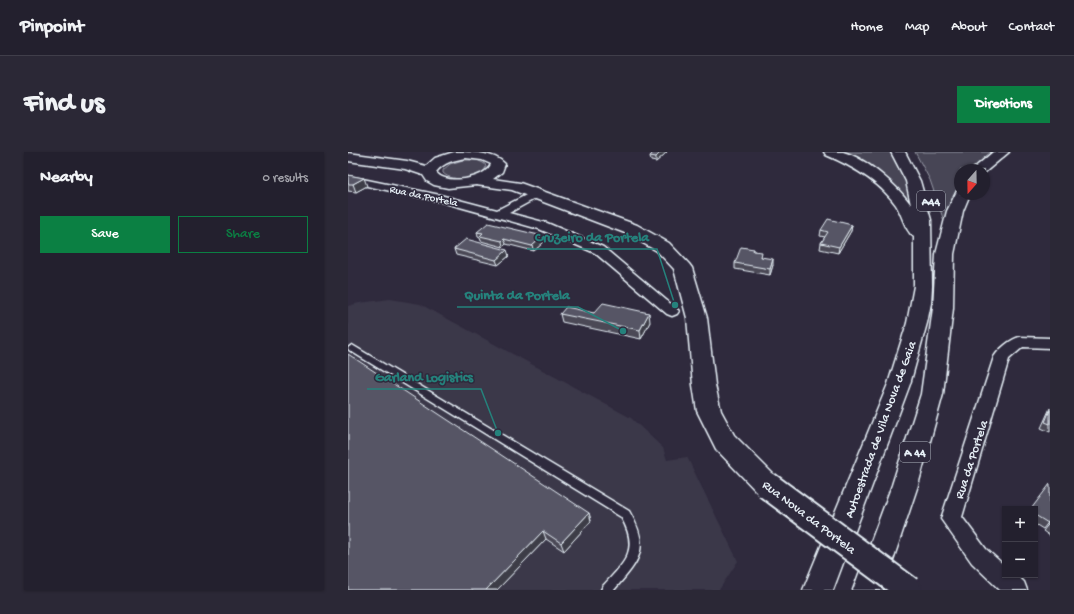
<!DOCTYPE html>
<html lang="en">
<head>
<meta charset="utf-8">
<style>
  :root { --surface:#23202e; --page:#2b2836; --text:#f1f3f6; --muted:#a3a3aa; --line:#403e4a; --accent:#0b8043 }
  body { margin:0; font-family:"Gochi Hand",sans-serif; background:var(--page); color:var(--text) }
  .controls { position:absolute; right:12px; bottom:12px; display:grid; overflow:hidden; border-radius:0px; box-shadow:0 1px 3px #0004 }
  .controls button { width:36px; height:36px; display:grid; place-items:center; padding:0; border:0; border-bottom:1px solid var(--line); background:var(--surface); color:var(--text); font:20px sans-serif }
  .compass { position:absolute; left:606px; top:12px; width:36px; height:36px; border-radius:50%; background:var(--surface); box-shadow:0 1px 3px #0004; rotate:200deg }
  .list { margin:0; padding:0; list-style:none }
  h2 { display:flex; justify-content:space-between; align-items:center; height:52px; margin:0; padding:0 16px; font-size:17px }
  h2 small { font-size:13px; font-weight:400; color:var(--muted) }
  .actions { display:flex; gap:8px; padding:12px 16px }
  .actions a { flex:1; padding:9px 0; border:1px solid var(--accent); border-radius:0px; text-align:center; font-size:14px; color:var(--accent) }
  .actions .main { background:var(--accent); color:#fff }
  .map { position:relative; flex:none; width:702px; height:438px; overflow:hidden; border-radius:0px }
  header { display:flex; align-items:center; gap:24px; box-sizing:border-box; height:56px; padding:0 20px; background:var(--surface); border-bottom:1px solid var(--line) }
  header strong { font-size:19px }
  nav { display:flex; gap:22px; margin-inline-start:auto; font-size:14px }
  .intro { display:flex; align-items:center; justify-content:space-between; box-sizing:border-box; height:96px; padding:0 24px }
  h1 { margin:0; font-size:28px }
  .button { padding:10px 18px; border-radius:0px; background:var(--accent); color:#fff; font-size:14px; font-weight:700 }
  main { display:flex; gap:24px; padding:0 24px }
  aside { flex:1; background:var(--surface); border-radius:0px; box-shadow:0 1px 3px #0004 }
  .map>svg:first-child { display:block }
  .built { fill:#3b3749 }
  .green { fill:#464455; stroke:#979aa6 }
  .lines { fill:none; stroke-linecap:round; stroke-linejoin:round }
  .lane-casing { stroke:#e8f1f8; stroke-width:3 }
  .street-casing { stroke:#e8f1f8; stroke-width:3 }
  .secondary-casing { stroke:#e8f1f8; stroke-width:3 }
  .highway-casing { stroke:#e8f1f8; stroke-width:3 }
  .lane { fill:#2f2a3d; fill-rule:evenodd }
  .street { fill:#2f2a3d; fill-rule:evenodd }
  .secondary { fill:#2f2a3d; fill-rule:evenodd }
  .highway { fill:#2f2a3d; fill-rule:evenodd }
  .secondary-bridge-casing { stroke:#e8f1f8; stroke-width:30; stroke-linecap:butt }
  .secondary-bridge { stroke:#2f2a3d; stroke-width:26 }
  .wall { fill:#4b4957; stroke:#e8f1f8 }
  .shaded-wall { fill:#3d3c47; stroke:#e8f1f8 }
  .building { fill:#575565; stroke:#e8f1f8 }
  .labels { text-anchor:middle; stroke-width:3; stroke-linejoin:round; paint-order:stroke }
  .far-street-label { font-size:11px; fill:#e8f1f8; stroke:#2f2a3d }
  .shield { fill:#2f2a3d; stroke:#b0b5c0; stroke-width:1 }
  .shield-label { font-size:12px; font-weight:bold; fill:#e8f1f8 }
  .street-label { font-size:13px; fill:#e8f1f8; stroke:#2f2a3d }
  .leader { fill:none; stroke:#25827c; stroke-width:1.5 }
  .callout-dot { fill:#25827c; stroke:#2f2a3d; stroke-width:1.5 }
  .callout-label { font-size:14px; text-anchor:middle; font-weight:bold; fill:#25827c; stroke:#2f2a3d; stroke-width:3; stroke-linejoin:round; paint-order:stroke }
</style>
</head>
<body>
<header>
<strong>Pinpoint</strong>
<nav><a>Home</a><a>Map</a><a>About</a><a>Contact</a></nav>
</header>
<div class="intro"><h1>Find us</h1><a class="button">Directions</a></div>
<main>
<aside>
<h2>Nearby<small>0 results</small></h2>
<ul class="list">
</ul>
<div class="actions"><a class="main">Save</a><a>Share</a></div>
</aside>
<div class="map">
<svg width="702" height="438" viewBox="0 0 702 438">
  <rect width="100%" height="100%" fill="#2f2a3d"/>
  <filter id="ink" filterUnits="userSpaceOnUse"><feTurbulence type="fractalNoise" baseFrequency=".025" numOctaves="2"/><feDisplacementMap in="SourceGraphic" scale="8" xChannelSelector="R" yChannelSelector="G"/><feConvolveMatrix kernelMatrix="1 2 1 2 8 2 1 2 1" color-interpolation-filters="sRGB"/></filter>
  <g filter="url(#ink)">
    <path class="built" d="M42,147L72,152L283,266L315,296L319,308L339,305L390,409L371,438H0V154L11,151Z"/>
    <path class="green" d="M489,0H542L557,28L564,55Z
      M567,0H647L631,11L624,18H612V34L609,40L599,70L596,69L582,28Z
      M115,8H129L137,12L138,15C133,28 105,31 95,21V18L102,12Z"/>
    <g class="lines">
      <defs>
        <path id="lane" d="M4,193L281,359C303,396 292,408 266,438H253L255,434C277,410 292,398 273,365L1,198L0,196Z"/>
        <path id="street" d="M0,24L92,43L149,58L184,40H192L194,42L192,44L161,61L199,71L255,95L331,159L329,162L324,164L319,162L247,101L191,77L90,49L0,30Z
          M672,185L702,186V196L675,195L661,207L614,365L638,397L657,414V423H668L676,430L679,438H652L624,411L593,367L646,205C651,197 663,187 672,185Z"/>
        <path id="secondary" d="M106,0C124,0 146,0 157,12L154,20L145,27L172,31L289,73L321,91L341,112L344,116L359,166L367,233L373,259L386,283L428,325L432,333L428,341L419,344L410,341L368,297L349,259L345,233L339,166L326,117L309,99L277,81L164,38L128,33L100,36L86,33L79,29L75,23L57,17L0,9V1L59,9L78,14L87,6ZM118,6L134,8L143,12C138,27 97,34 88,20C96,10 106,8 118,6Z"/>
        <path id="highway" d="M476,0C482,0 489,0 495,0C518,6 550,34 563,53L558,29L543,0H557L572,29L583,68L584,134L583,151L579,171L562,232L485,438H455L540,232L559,171L566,134V85C557,79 554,62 548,53C531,29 504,14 478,3Z
          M645,0H661L636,21V18H624Z
          M612,38V42H622L615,59L606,102L605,156L595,242L570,333L535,438H505L544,333L573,242L585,156L588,102L599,59L609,39Z"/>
      </defs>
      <use href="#lane" class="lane-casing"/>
      <use href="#street" class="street-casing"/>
      <use href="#secondary" class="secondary-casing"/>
      <use href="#highway" class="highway-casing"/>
      <use href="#lane" class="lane"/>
      <use href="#street" class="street"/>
      <use href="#secondary" class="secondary"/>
      <use href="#highway" class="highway"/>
      <defs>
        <path id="secondary-bridge" d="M419,333L561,438"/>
      </defs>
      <use href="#secondary-bridge" class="secondary-bridge-casing"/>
      <use href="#secondary-bridge" class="secondary-bridge"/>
    </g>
    <path class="wall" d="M306,0H319L308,10L303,9L302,4Z
      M0,23L19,34L8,40L0,39Z
      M504,73L503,79L490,101L472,97L473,91L477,85L472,84L473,78Z
      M129,80L195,84L196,90L186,99L158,92L155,95L133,89L132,86L130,85Z
      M106,97L161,104L150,113L108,103Z
      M406,97V99L425,113L422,123L387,117V111Z
      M246,161L302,170L293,187L214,170L212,162Z
      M702,256V280L693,276Z
      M687,357L702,368L695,377L687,372Z
      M241,361L243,369L216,399L198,387L149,438H0Z
      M702,370V384L695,379Z"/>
    <path class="shaded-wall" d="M313,0H319L308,10V5Z
      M16,26L19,34L8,40L5,32Z
      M504,73L503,79L490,101L491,95Z
      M195,84L196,90L186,99L184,94Z
      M156,87L158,92L155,95L154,89Z
      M159,98L161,104L150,113L148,108Z
      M425,107V113L422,123V117Z
      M301,161L302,170L293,187L292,178Z
      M241,361L243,369L216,399L213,391Z
      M195,379L198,387L149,438H138Z"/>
    <path class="building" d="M306,0H313L308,5L302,4Z
      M0,23L16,26L5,32H0Z
      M480,67L504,73L491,95L473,91L480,80L473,78Z
      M140,71L195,84L184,94L156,87L154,89L132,84L135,81L129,80Z
      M118,87L159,98L148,108L106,97Z
      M393,95L406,97L405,99L414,100L413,105L425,107L422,117L387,111Z
      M255,151L301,161L292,178L212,162L218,155L246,161Z
      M0,202L241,361L213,391L195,379L138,438H0Z
      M702,258V272L697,270Z
      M702,332V368L700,371L687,363V357H683Z
      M702,370V375L700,373Z"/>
  </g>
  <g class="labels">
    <g class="far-street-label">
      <text transform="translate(76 43) rotate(12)" y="4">Rua da Portela</text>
    </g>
    <g class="shield">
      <rect x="569" y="39" width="28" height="20" rx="3"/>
      <rect x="552" y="290" width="30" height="20" rx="3"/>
    </g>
    <g class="shield-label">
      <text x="583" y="53">A44</text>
      <text x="567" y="304">A 44</text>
    </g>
    <g class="street-label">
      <text transform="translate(531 277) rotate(-70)" y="5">Autoestrada de Vila Nova de Gaia</text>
      <text transform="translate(622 307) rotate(-72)" y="5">Rua da Portela</text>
      <text transform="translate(462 364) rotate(37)" y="5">Rua Nova da Portela</text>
    </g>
  </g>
  <path class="leader" d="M327 153L309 97H179M275 179L230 155H109M150 281L133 237H19"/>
  <g class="callout-dot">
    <circle cx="327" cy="153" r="4"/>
    <circle cx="275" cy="179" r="4"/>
    <circle cx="150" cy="281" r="4"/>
  </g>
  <g class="callout-label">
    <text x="244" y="89">Cruzeiro da Portela</text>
    <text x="169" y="147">Quinta da Portela</text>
    <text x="76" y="229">Garland Logistics</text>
  </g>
</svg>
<div class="controls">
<button>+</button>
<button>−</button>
</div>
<svg class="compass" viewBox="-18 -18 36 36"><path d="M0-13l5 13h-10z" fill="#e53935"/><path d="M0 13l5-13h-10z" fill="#a3a3aa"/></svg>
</div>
</main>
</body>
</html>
